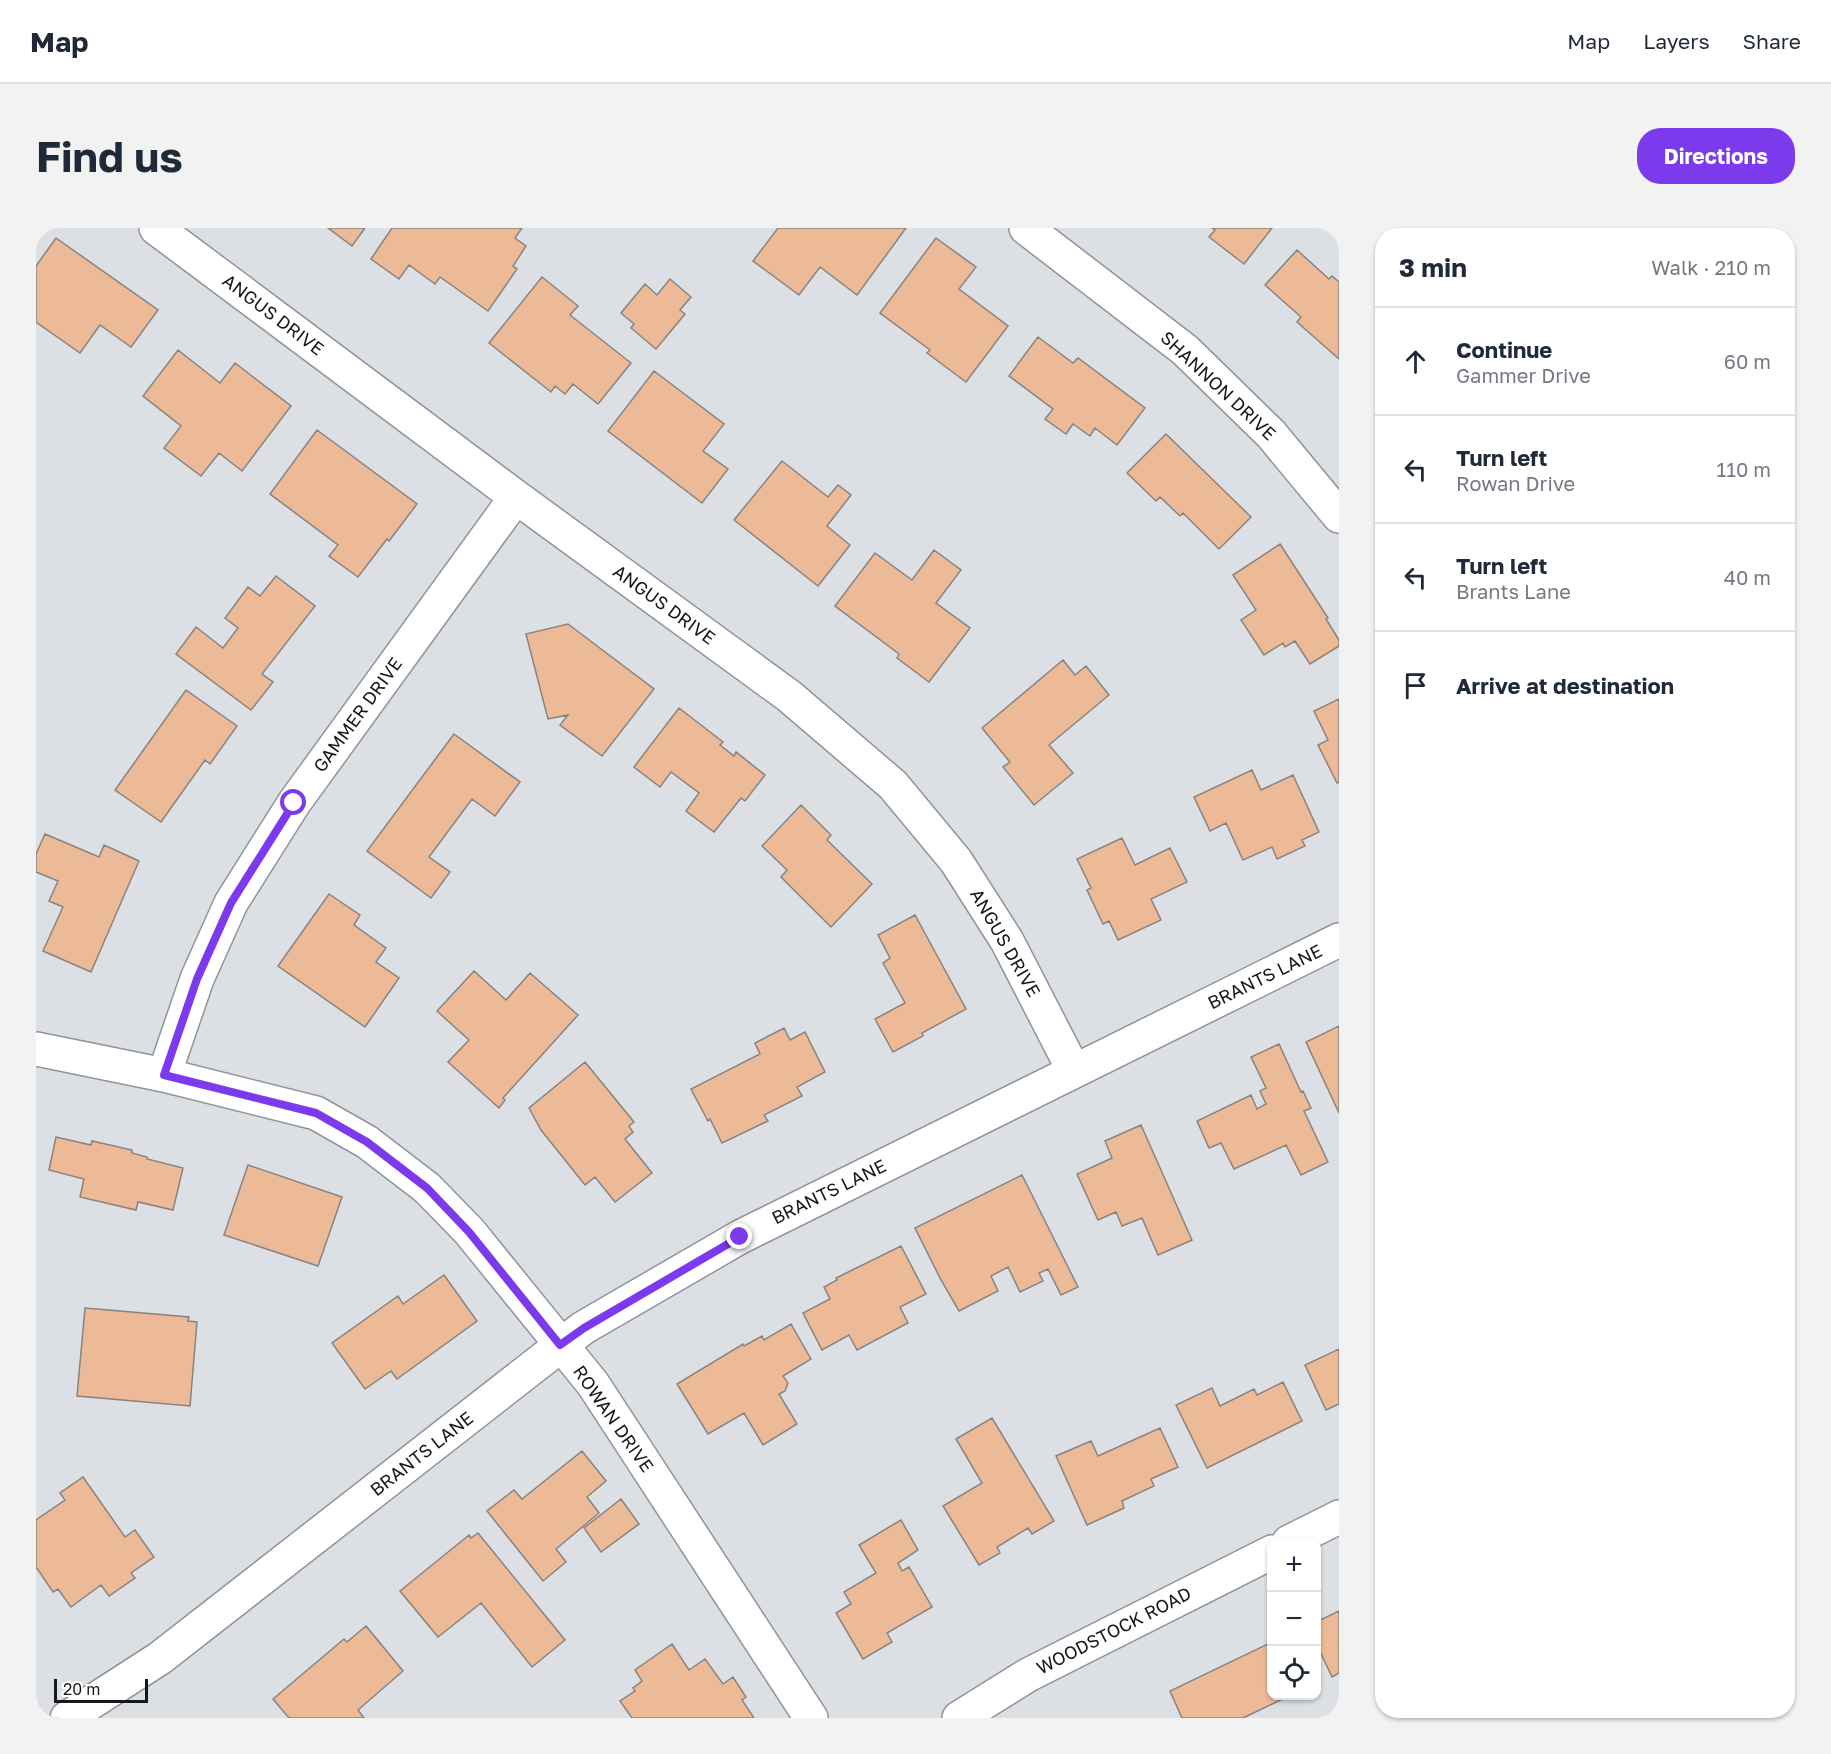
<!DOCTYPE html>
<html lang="en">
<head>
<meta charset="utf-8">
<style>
  :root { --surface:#fff; --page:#f2f2f3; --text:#1f2937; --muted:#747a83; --line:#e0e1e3; --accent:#7c3aed }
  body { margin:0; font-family:"Golos Text",sans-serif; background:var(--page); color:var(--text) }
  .controls { position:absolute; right:18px; bottom:18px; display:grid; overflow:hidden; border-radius:12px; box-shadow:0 2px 4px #0004 }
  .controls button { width:54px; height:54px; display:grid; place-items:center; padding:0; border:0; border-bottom:2px solid var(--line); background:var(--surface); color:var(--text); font:30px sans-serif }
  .scale { position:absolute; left:18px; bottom:15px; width:94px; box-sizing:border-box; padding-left:6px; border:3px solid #161819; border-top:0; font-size:16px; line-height:21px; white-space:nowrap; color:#161819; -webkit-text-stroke:4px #fff; paint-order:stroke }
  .stop { position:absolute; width:18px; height:18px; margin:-14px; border:4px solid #7c3aed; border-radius:50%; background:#fff }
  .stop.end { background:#7c3aed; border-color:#fff; box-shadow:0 2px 6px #0008 }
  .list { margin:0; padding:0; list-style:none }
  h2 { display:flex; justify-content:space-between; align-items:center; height:78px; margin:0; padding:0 24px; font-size:26px }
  h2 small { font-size:20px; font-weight:400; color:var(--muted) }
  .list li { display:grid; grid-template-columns:39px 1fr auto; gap:18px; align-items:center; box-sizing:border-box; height:108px; padding:0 24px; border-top:2px solid var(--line) }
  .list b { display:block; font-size:22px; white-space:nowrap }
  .list p { margin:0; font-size:20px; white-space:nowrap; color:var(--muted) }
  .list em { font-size:20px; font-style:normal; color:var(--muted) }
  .icon { flex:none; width:33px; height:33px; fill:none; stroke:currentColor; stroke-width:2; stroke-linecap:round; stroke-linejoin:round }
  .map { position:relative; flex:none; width:1303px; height:1490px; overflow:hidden; border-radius:24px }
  header { display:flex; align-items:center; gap:36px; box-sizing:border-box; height:84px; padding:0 30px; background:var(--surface); border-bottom:2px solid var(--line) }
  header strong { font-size:28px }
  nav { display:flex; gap:33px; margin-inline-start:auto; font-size:21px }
  .intro { display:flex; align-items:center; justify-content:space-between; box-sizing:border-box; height:144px; padding:0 36px }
  h1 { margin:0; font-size:42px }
  .button { padding:15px 27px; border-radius:24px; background:var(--accent); color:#fff; font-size:21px; font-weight:700 }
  main { display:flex; gap:36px; padding:0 36px }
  aside { flex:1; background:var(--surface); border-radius:24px; box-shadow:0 2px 4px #0004 }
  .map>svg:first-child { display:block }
  .building { fill:#edba98; stroke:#88837f; stroke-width:1.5 }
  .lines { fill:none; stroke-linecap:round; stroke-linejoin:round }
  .minor-casing { stroke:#909498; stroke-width:36 }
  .minor { stroke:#fff; stroke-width:33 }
  .route { stroke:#7c3aed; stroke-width:8 }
  .labels { text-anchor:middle; stroke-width:4.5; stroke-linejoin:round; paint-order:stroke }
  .street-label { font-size:18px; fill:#161819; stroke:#fff }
</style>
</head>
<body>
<header>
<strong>Map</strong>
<nav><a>Map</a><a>Layers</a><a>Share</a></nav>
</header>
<div class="intro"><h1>Find us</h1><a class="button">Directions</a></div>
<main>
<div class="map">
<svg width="1303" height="1490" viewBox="0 0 1303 1490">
  <rect width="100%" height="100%" fill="#dce0e5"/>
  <path class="building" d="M292,0H329L316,18Z
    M356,0H486L479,10L490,18L477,38L481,41L452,83L404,49L399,56L373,37L363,51L335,31Z
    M742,0H870L821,67L784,39L763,67L717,33Z
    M1176,0H1236L1208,36L1173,9L1179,2Z
    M20,10L122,82L95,119L64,97L44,125L0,94V38Z
    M900,10L940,39L923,61L972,98L930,154L891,125L894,122L844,85Z
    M1261,22L1293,51L1296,48L1303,54V131L1261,94L1265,89L1229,57Z
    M506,49L542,78L534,87L595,135L562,176L537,156L529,166L519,158L515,164L453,115Z
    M634,51L655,69L644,82L649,86L620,121L595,100L598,96L585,85L609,56L621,67Z
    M1002,109L1037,135L1042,130L1109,180L1081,217L1059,200L1054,208L1037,196L1030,206L1009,191L1017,181L973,148Z
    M142,122L184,155L199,135L255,178L206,243L183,225L165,248L128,220L145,198L107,168Z
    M618,143L688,196L667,223L692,241L666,275L572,203Z
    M281,202L381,276L353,313L351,311L322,349L293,328L302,317L234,266Z
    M1130,206L1215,289L1183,321L1147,285L1144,288L1124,269L1120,273L1091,245Z
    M746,233L792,269L802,257L815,267L791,298L814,317L782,358L698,292Z
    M1244,316L1292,390L1290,391L1303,412V418L1274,436L1259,413L1249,419L1247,415L1228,427L1205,392L1220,382L1197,347Z
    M898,322L925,342L900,375L934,400L893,454L861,430L863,426L799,378L839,325L876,352Z
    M240,348L279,378L226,446L237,454L215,482L140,426L160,399L187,420L202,400L189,390L212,359L224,368Z
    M532,396L618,461L566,528L524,497L532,487L512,491L490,406Z
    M1027,432L1039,447L1050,438L1073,467L1013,517L1037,545L998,577L967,539L974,534L946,500Z
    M150,462L201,498L174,536L169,532L125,594L79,562Z
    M1303,471V554L1301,555L1282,517L1292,512L1278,483Z
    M643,480L687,514L684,517L698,528L700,524L729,547L709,573L705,570L678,604L650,583L663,565L635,544L624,559L598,539Z
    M418,506L484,554L459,588L436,571L393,629L414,644L395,670L331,623Z
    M1216,542L1225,562L1257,547L1283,604L1266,612L1269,618L1241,631L1236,619L1207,632L1190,595L1174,603L1158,569Z
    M765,577L795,607L791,612L836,656L795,699L745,649L751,642L726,618Z
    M9,606L63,629L68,617L103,633L55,744L7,723L27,679L13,673L22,653L0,644V626Z
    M1086,610L1099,637L1134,620L1151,654L1115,671L1125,692L1082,712L1073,693L1067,696L1051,662L1055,660L1041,631Z
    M293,666L324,687L318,697L350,720L340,734L363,750L329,799L242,738Z
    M879,687L930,781L886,805L887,808L857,824L839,791L869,775L847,735L854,730L842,707Z
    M438,743L470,772L494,745L542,787L467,870L469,872L463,880L412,834L433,812L401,783Z
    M1303,798V885L1270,814Z
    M748,800L754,812L769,804L789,844L761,859L766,868L728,887L732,893L686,915L674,891L672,893L655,861L724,826L719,815Z
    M1243,816L1265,864L1267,863L1275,880L1268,883L1292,934L1265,947L1250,917L1198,941L1185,915L1173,920L1161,893L1215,867L1221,881L1230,876L1224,863L1230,860L1215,829Z
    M549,834L598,894L593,898L597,904L589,911L616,945L579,974L559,949L549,957L505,902L493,880Z
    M1105,897L1156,1012L1122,1027L1106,990L1086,998L1080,984L1062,992L1041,946L1076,930L1069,913Z
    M20,909L55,917L56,913L96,922V925L111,929V931L147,940L137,982L102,974L100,982L44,969L48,951L13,942Z
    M212,937L306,969L282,1038L188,1007Z
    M986,947L1042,1059L1025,1067L1012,1041L1003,1045L1007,1053L984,1064L972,1039L955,1048L962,1063L923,1083L905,1052L879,1000Z
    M865,1018L890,1066L864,1079L872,1095L821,1122L813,1107L786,1122L767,1085L794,1071L788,1059L801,1052L800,1050Z
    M408,1047L441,1093L361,1151L355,1143L329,1161L296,1115L362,1068L367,1076Z
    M49,1080L153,1089L152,1093L161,1094L154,1178L41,1168Z
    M755,1096L775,1131L747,1148L752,1155L749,1163L743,1166L761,1196L727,1217L708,1185L672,1206L641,1156L707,1116L708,1118L726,1108L728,1112Z
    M1303,1121V1176L1290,1182L1269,1137Z
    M1247,1154L1266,1193L1171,1240L1140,1177L1176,1160L1184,1178L1218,1161L1221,1167Z
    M956,1190L1018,1293L996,1306L992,1300L961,1319L964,1325L943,1337L907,1278L946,1255L920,1211Z
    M1124,1200L1142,1239L1115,1251L1118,1258L1086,1273L1088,1280L1051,1297L1020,1228L1055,1213L1062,1228Z
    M546,1223L570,1253L551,1269L563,1285L520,1321L530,1334L507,1353L451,1283L478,1262L486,1271Z
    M47,1249L89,1309L99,1302L118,1329L95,1345L99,1350L73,1368L65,1357L35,1379L22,1361L17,1364L0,1339V1292L29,1272L24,1265Z
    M585,1271L603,1296L565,1324L548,1300Z
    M865,1292L882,1322L862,1335L866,1343L873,1339L896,1379L851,1405L856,1414L827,1431L800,1385L815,1376L808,1364L840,1345L823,1317Z
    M442,1305L529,1412L496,1439L445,1375L402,1409L364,1363L433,1307L435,1310Z
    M1303,1383V1445L1296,1449L1280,1415V1394Z
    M330,1398L367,1443L322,1482L328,1490H253L237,1471L308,1411L311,1414Z
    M1236,1414V1468H1253L1207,1490H1146L1134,1463Z
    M636,1416L653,1442L669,1431L687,1456L697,1449L710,1469L706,1472L718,1490H596L584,1473L599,1463L597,1460L606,1453L599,1442Z"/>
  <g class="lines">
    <defs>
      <path id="minor" d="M120,0L480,269L753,468L857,557L920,633L971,713L1038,843
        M990,0L1149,122L1235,206L1303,288
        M0,821L128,847L280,885L331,914L391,960L433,1003L557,1156L775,1490
        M128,847L161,751L195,675L258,575L480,269
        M1253,1314L1303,1289
        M31,1490L124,1430L547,1100L704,1009L1303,712
        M923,1490L992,1447L1236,1324"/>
    </defs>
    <use href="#minor" class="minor-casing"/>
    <use href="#minor" class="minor"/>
  </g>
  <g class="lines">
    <path class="route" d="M258,575L195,675L161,751L128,847L280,885L331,914L391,960L433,1004L524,1117L548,1100L704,1009"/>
  </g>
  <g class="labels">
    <g class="street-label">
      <text transform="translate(237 87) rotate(37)" y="6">ANGUS DRIVE</text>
      <text transform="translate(1182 158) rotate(43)" y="6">SHANNON DRIVE</text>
      <text transform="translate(628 377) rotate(36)" y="6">ANGUS DRIVE</text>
      <text transform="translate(322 487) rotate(-54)" y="6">GAMMER DRIVE</text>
      <text transform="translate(969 715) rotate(60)" y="6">ANGUS DRIVE</text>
      <text transform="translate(1229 749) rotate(-26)" y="6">BRANTS LANE</text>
      <text transform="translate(793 964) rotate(-26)" y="6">BRANTS LANE</text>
      <text transform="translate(577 1191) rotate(55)" y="6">ROWAN DRIVE</text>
      <text transform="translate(386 1226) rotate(-38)" y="6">BRANTS LANE</text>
      <text transform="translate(1078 1403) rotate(-27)" y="6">WOODSTOCK ROAD</text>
    </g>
  </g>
</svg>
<div class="controls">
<button>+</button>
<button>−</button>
<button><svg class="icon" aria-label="locate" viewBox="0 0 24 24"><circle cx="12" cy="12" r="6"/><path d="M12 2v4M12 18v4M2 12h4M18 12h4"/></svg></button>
</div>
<div class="scale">20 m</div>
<div class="stop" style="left:258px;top:575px"></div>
<div class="stop end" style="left:704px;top:1009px"></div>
</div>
<aside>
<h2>3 min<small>Walk · 210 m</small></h2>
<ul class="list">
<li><svg class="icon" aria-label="ahead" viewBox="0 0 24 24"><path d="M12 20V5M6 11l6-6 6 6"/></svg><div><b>Continue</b><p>Gammer Drive</p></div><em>60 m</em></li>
<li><svg class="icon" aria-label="left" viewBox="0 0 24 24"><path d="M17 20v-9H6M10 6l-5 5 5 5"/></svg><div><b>Turn left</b><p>Rowan Drive</p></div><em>110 m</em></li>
<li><svg class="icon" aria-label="left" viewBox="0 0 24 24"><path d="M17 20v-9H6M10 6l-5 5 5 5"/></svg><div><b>Turn left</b><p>Brants Lane</p></div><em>40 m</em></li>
<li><svg class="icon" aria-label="arrive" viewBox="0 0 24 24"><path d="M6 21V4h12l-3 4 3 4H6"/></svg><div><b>Arrive at destination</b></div></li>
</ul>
</aside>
</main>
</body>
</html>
